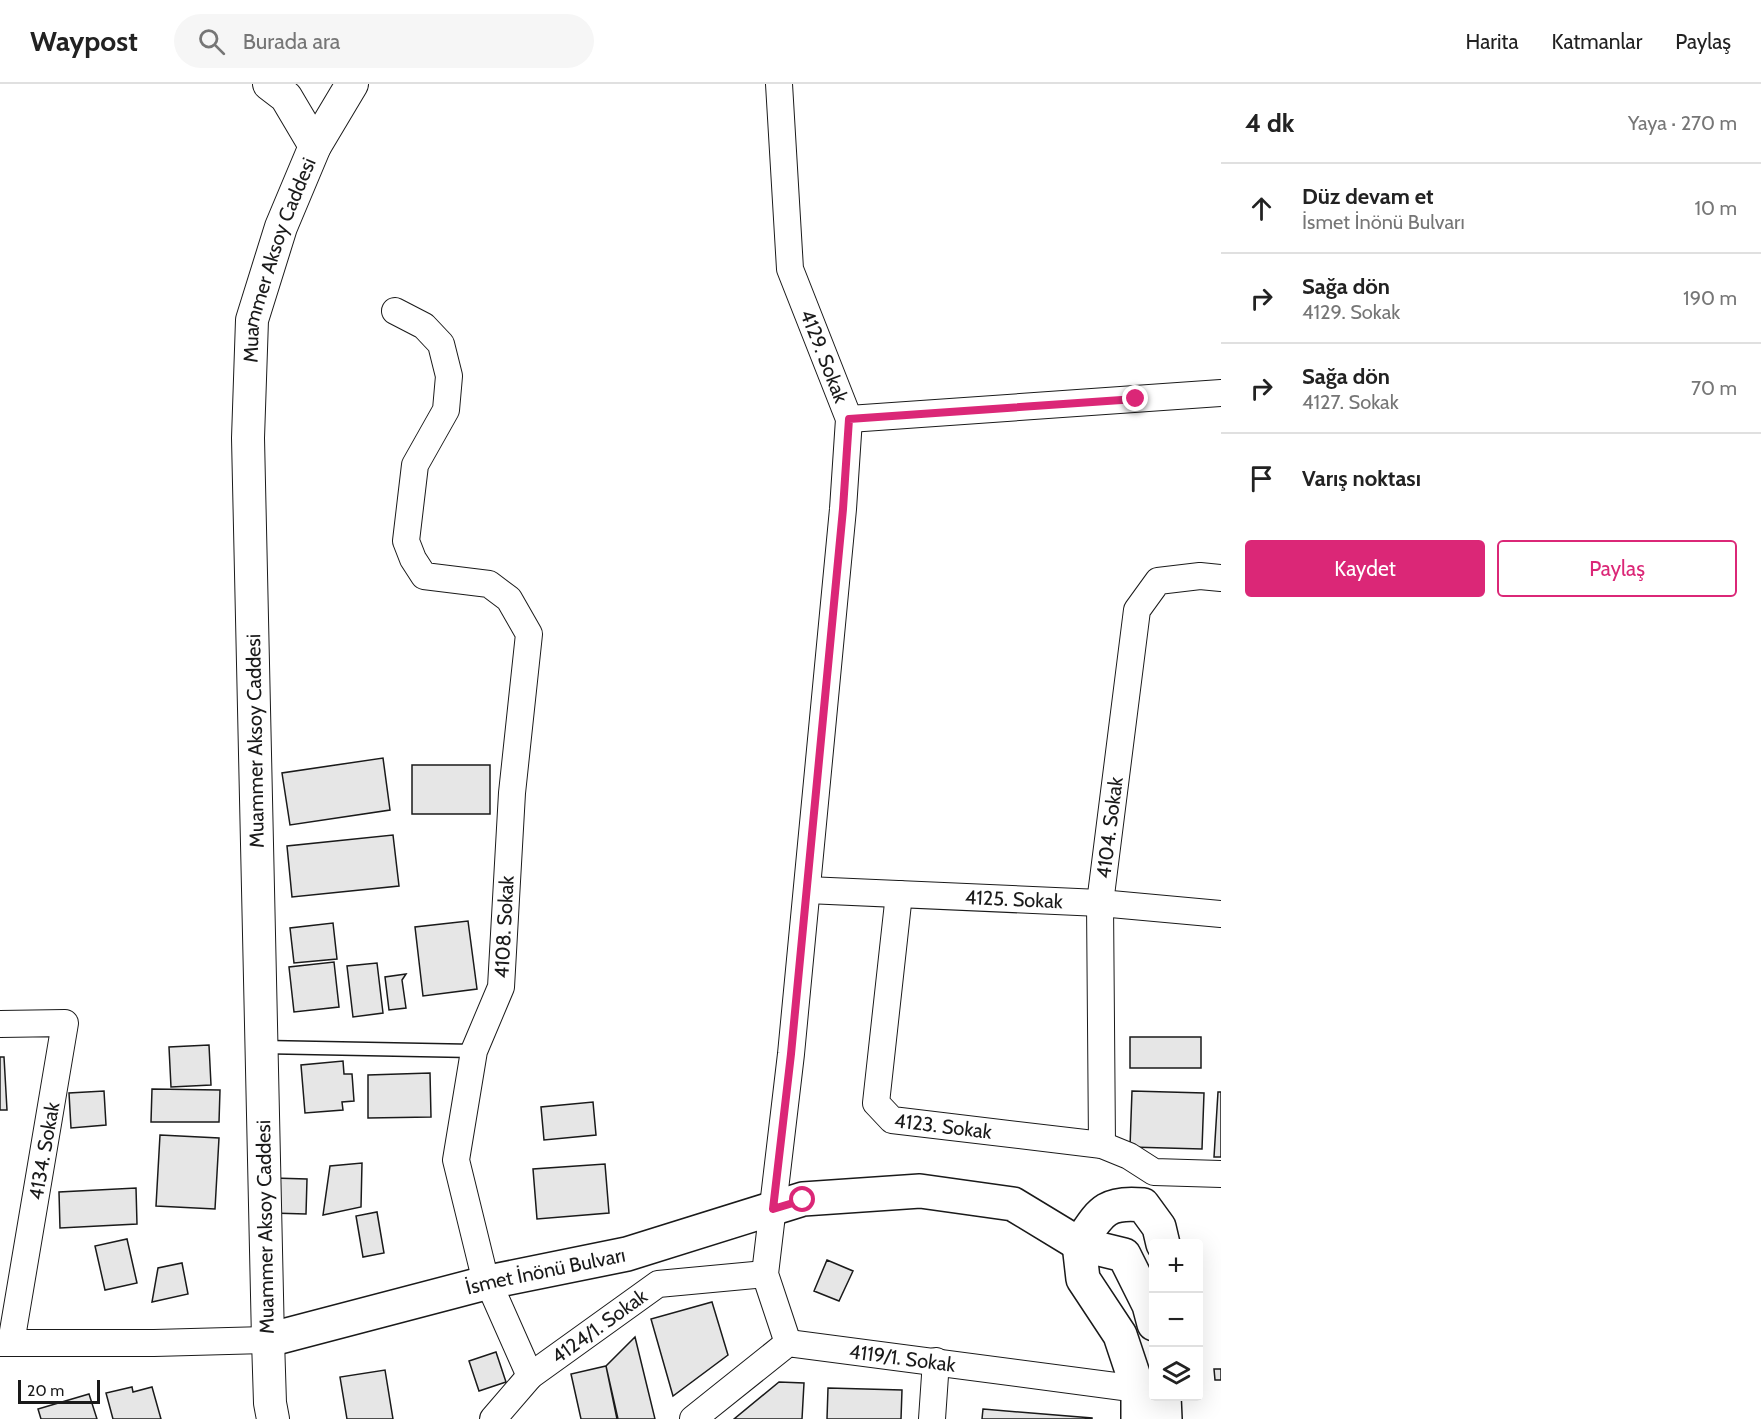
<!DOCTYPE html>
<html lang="tr">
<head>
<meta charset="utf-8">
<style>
  :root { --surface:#fff; --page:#f6f6f6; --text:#222; --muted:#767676; --line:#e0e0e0; --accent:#db2777 }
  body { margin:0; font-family:Cabin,sans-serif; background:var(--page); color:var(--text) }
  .controls { position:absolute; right:18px; bottom:18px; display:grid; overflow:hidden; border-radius:6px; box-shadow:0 6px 24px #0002 }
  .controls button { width:54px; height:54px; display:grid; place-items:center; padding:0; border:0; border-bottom:2px solid var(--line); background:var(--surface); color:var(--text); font:30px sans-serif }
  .scale { position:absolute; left:18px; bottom:15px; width:82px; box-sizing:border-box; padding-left:6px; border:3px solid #1a1a1a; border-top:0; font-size:16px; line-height:21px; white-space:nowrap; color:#1a1a1a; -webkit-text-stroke:4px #fff; paint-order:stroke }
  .stop { position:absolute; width:18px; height:18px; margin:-14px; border:4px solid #db2777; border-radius:50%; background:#fff }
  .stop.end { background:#db2777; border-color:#fff; box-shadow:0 2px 6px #0008 }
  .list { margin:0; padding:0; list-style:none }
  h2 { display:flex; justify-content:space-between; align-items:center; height:78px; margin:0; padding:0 24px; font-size:26px }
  h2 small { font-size:20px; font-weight:400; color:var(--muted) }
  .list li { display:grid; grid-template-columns:39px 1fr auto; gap:18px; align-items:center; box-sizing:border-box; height:90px; padding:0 24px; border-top:2px solid var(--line) }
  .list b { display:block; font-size:22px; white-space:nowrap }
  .list p { margin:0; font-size:20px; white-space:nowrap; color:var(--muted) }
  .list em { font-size:20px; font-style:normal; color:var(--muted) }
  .actions { display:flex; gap:12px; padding:18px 24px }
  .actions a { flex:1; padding:14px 0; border:2px solid var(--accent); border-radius:6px; text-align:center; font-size:21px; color:var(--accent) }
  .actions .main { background:var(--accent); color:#fff }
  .icon { flex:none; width:33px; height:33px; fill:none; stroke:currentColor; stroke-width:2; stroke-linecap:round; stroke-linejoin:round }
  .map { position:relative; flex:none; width:1221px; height:1335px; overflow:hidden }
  header { display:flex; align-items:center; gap:36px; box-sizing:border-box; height:84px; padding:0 30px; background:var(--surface); border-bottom:2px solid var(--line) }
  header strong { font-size:28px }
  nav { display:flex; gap:33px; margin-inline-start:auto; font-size:21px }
  .search { width:420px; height:54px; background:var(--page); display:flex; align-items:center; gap:15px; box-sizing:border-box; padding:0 21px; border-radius:33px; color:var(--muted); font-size:22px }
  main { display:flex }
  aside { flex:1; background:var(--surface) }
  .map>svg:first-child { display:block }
  .building { fill:#e6e6e6; stroke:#1a1a1a; stroke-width:1.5 }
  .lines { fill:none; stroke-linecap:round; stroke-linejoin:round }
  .service-casing { stroke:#1a1a1a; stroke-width:15 }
  .minor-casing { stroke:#1a1a1a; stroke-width:28 }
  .tertiary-casing { stroke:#1a1a1a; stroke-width:34 }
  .secondary-casing { stroke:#1a1a1a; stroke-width:36 }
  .service { stroke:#fff; stroke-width:12 }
  .minor { stroke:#fff; stroke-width:26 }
  .tertiary { stroke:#fff; stroke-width:32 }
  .secondary { stroke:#fff; stroke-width:33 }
  .route { stroke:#db2777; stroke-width:8 }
  .labels { text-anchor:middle; stroke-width:4.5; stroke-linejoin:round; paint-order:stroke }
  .street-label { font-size:20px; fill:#1a1a1a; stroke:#fff }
</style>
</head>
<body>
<header>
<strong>Waypost</strong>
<div class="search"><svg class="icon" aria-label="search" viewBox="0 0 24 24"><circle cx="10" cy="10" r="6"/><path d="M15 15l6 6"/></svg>Burada ara</div>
<nav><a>Harita</a><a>Katmanlar</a><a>Paylaş</a></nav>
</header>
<main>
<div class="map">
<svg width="1221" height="1335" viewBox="0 0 1221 1335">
  <rect width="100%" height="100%" fill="#fff"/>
  <path class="building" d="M383,674L390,726L290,741L282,689Z
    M412,681H490V730H412Z
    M393,751L399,802L292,813L287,762Z
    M468,837L477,905L423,912L415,843Z
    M333,839L337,875L294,879L290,844Z
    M334,878L339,923L294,928L289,883Z
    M377,879L383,929L353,933L347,882Z
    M406,890L402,896L406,924L389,926L385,893Z
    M1130,953H1201V984H1130Z
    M209,961L211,1001L171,1003L169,963Z
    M0,973H4L7,1026H0Z
    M343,977L344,990H352L354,1017L342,1018L343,1026L305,1029L301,981Z
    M430,989L431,1033L368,1034V991Z
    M152,1005L220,1006L219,1038H151Z
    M104,1007L106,1041L71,1044L69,1009Z
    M1132,1007L1204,1009L1202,1065L1130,1063Z
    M1218,1008H1221V1073H1214Z
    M593,1018L596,1051L544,1056L541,1023Z
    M160,1051L219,1054L215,1125L156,1122Z
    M362,1079L361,1123L323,1131L330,1082Z
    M605,1080L609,1129L537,1135L533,1085Z
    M273,1094L307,1095L306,1130L271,1129Z
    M136,1104L137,1140L60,1144L59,1108Z
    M377,1128L384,1169L363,1173L356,1132Z
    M127,1155L137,1199L105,1206L95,1162Z
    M827,1176L853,1187L839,1217L814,1207Z
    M182,1179L188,1210L152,1218L158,1184Z
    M712,1218L728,1271L673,1312L651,1235Z
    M635,1253L655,1335H618L606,1282Z
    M496,1268L506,1298L479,1307L469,1277Z
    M606,1282L617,1335H581L571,1290Z
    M1214,1285H1221V1296H1215Z
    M385,1286L393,1335H347L340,1293Z
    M779,1298L804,1299L802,1335H734Z
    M132,1303L133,1308L152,1303L161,1335H113L106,1309Z
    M828,1304L902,1306L901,1335H827Z
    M89,1310L97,1335H41L38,1325Z
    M983,1325L1092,1334V1335H982Z"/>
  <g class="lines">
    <defs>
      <path id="service" d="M262,963L474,967"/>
      <g id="minor">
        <path id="s1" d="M779,0L790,185L849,335L843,425L791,970L765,1190L788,1259"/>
        <path d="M395,227L424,242L441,260L449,292L446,326L415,381L406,457L413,475L424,492L489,500L509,515L529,550L512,709L501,903L474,967L456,1076L483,1186L530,1292"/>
        <path d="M849,335L1221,309"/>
        <path id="s2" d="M807,806L1100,819L1221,830"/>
        <path id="s3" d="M899,810L876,1019L892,1036L1102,1061L1129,1072L1154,1088L1221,1090"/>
        <path d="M0,940L65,939L11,1259"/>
        <path id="s4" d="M1102,1061L1100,819L1137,526L1158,497L1200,492L1221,494"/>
        <path d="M0,1259H154L268,1256"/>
        <path id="s5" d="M493,1335L530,1292L658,1200L765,1190"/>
        <path id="s6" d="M693,1335L788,1259L1138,1305"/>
        <path d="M932,1335L936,1277"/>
      </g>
      <g id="tertiary">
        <path d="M269,0L286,13L315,62"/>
        <path id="s7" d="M273,1335L270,1319L268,1256L248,354L252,236L281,143L315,62L352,0"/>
      </g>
      <g id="secondary">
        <path d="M1079,1160L1083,1195L1120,1251L1138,1305V1335"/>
        <path d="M1079,1160C1100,1130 1103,1117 1143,1121L1159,1143L1163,1160"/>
        <path id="s8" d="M268,1256L489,1198L627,1170L803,1115L920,1107L1013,1120L1079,1160L1124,1171L1149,1221L1154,1240"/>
        <path d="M1164,1312L1165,1335"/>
      </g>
    </defs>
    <use href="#service" class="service-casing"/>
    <use href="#minor" class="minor-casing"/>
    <use href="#tertiary" class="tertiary-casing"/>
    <use href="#secondary" class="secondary-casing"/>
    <use href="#service" class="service"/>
    <use href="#minor" class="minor"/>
    <use href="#tertiary" class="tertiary"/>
    <use href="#secondary" class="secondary"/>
  </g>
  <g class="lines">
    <path class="route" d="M803,1116L773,1125L791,970L843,425L849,335L1136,315"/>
  </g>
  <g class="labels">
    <g class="street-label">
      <text dy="7" stroke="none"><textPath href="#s7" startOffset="1164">Muammer Aksoy Caddesi</textPath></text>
      <text dy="7" stroke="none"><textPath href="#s1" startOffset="279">4129. Sokak</textPath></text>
      <text transform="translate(255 657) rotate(-91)" y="7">Muammer Aksoy Caddesi</text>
      <text dy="7" stroke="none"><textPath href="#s4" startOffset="318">4104. Sokak</textPath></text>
      <text dy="7" stroke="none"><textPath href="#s2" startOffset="207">4125. Sokak</textPath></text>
      <text transform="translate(504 843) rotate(-87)" y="7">4108. Sokak</text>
      <text dy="7" stroke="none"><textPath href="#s3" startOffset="285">4123. Sokak</textPath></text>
      <text transform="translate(44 1067) rotate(-80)" y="7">4134. Sokak</text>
      <text transform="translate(265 1143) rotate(-91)" y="7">Muammer Aksoy Caddesi</text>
      <text dy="7" stroke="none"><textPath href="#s8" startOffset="286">İsmet İnönü Bulvarı</textPath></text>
      <text dy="7" stroke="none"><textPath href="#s5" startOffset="142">4124/1. Sokak</textPath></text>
      <text dy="7" stroke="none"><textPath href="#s6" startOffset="237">4119/1. Sokak</textPath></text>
    </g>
  </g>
</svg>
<div class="controls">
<button>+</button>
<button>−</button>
<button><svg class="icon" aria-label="layers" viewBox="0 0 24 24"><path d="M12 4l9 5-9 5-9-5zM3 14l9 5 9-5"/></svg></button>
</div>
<div class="scale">20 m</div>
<div class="stop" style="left:803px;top:1116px"></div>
<div class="stop end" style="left:1136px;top:315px"></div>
</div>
<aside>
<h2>4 dk<small>Yaya · 270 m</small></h2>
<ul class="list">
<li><svg class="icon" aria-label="ahead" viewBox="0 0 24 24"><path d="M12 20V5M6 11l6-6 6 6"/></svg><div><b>Düz devam et</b><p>İsmet İnönü Bulvarı</p></div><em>10 m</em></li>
<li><svg class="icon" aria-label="right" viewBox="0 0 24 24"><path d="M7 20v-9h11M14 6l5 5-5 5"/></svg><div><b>Sağa dön</b><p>4129. Sokak</p></div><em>190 m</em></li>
<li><svg class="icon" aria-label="right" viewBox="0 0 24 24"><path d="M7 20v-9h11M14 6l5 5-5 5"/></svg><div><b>Sağa dön</b><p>4127. Sokak</p></div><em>70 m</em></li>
<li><svg class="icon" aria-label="arrive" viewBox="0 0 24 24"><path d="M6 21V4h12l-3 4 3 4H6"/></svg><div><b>Varış noktası</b></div></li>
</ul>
<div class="actions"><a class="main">Kaydet</a><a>Paylaş</a></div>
</aside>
</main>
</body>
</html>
